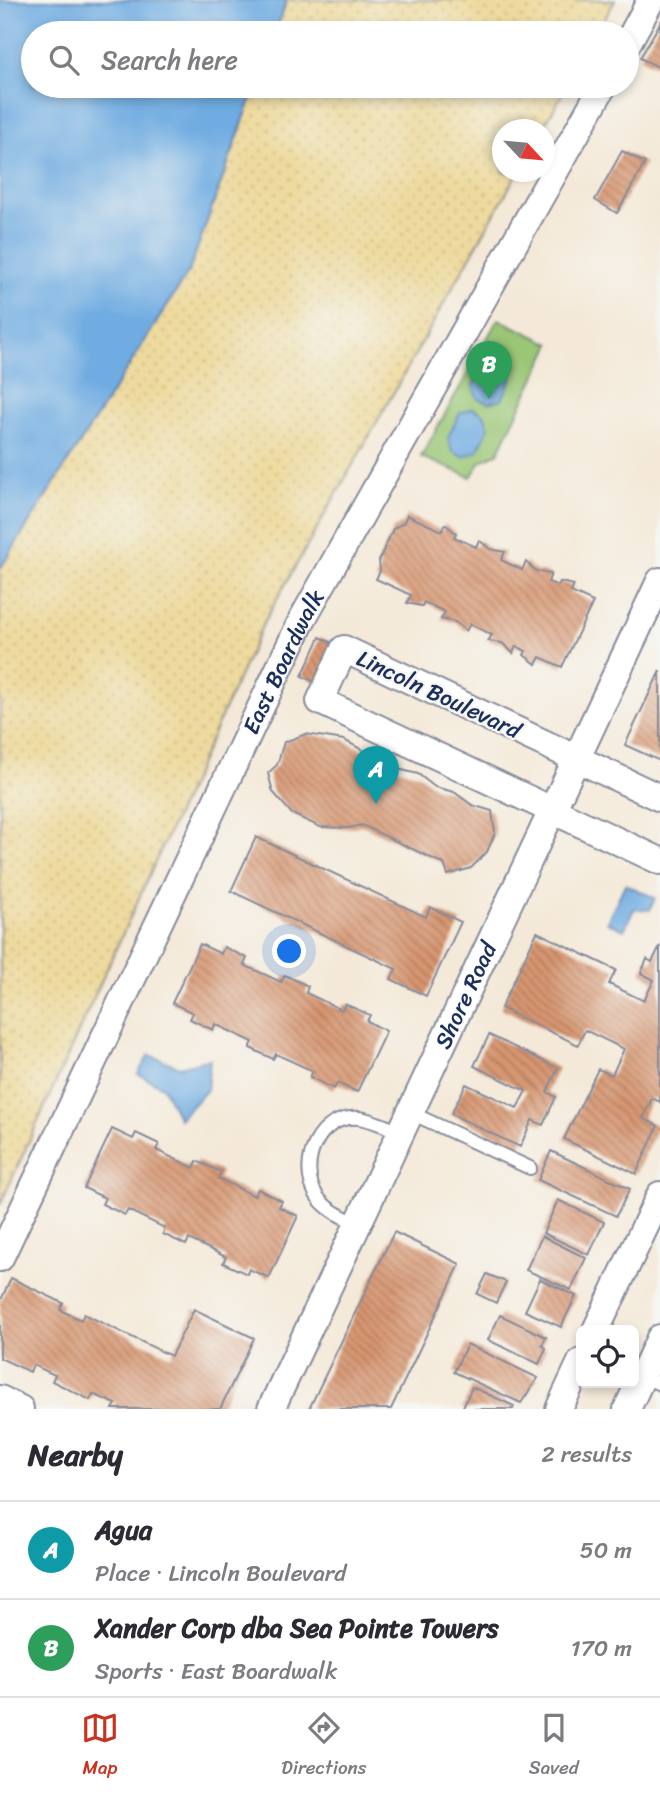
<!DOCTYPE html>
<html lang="en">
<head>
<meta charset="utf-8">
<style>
  :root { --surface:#fff; --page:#f2f2f3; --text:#2b2b33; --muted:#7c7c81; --line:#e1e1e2; --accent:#c8321e }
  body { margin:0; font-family:Sriracha,sans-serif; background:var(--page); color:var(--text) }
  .controls { position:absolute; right:21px; bottom:21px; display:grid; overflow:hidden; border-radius:10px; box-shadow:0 4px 10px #0003 }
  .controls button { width:63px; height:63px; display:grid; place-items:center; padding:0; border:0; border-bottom:2px solid var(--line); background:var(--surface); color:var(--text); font:35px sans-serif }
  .compass { position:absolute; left:492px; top:119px; width:63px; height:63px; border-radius:50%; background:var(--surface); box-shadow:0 4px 10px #0003; rotate:116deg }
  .you { position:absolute; left:290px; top:952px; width:24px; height:24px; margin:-18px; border:5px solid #fff; border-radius:50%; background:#1a73e8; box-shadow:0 0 0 10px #1a73e833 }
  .badge { display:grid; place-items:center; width:46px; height:46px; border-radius:50%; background:var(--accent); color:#fff; font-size:23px; font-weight:700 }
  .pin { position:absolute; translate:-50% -58px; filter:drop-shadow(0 2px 4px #0008) }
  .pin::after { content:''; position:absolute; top:37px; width:24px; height:21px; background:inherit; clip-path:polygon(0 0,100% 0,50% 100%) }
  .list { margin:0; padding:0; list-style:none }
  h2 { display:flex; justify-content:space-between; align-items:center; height:91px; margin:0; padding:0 28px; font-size:30px }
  h2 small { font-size:23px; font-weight:400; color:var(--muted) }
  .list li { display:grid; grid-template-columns:46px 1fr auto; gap:21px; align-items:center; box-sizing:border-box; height:98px; padding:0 28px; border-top:2px solid var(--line) }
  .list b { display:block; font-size:26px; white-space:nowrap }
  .list p { margin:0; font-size:23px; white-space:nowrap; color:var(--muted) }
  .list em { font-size:23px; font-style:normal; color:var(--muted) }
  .icon { flex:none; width:38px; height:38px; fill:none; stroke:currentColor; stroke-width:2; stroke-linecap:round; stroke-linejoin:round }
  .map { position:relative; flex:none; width:660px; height:1409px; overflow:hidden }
  .search { position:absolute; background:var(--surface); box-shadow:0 4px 10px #0003; left:21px; right:21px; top:21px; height:77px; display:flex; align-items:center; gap:18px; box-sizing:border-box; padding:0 24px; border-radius:38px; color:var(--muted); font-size:26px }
  .sheet { height:287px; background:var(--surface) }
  nav { display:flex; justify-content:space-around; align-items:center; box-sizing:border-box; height:98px; border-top:2px solid var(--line); background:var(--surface); font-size:19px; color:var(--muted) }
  nav a { display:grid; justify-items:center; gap:4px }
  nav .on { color:var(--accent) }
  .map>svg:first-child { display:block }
  .sand { fill:url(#sand-dots); stroke:#84847e; stroke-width:2 }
  .pitch { fill:#9ac674; stroke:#5a7a69; stroke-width:2 }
  .water { fill:#70ace1; stroke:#466ea0; stroke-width:2 }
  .building { fill:url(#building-back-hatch) }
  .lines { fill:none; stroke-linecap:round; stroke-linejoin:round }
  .lane-casing { stroke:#888c9b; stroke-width:16 }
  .street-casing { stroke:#888c9b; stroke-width:30 }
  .lane { stroke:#fff; stroke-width:12 }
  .street { stroke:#fff; stroke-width:26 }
  .labels { text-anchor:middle; stroke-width:5; stroke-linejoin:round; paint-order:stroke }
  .street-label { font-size:23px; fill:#1b2f5e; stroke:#f6f6f2 }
</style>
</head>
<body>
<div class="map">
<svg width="660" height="1409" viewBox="0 0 660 1409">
  <defs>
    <pattern id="sand-dots" width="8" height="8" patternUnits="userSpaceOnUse" patternTransform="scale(1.75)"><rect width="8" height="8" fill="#eeda9e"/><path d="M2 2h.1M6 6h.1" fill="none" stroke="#ccbb8a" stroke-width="1.8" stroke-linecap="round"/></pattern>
    <pattern id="building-back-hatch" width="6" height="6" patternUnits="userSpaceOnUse" patternTransform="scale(1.75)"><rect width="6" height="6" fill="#d7956f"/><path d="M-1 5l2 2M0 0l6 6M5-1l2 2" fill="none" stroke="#ae7a5e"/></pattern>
  </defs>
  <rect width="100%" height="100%" fill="#f6f6f2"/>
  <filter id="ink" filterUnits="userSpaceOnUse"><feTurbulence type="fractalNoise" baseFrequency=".0143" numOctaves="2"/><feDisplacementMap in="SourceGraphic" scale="14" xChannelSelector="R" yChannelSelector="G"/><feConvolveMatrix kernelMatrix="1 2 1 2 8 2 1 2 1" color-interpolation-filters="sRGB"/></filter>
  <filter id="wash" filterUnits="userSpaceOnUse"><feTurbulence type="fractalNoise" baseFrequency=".00686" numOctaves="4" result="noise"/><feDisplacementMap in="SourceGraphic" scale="28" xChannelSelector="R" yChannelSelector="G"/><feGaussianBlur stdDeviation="1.57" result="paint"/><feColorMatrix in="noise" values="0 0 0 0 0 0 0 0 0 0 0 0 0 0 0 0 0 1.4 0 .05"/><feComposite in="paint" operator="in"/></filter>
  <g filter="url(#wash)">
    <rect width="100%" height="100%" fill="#f4e9d8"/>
    <path class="sand" d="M287,0H615L597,33H275Z
      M256,86H567L542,129L503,130V172H518L263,624L0,1205V569L189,271Z"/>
    <path class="pitch" d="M498,319L551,344L498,453L481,461L471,477L421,457Z"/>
    <path class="water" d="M0,0H287L275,33H33V86H256L189,271L0,569Z
      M496,360L507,366L512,378L502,399L489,403L477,398L473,386L483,365Z
      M472,408L484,414L489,427L478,451L463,457L452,451L448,437L460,413Z
      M625,884L655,898L650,910L634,909L624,930L607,922Z
      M149,1055L180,1067L210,1059L207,1090L179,1119L163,1087L138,1074Z"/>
    <g id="blocks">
      <path class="building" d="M660,23V68L640,58Z
        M622,151L645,163L617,213L595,200Z
        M407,515L442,531L445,524L456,533L454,537L476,547L479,540L490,549L505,552L501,560L522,570L526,562L536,571L551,574L548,582L558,586L560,582L574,585L571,592L593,602L562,667L540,657L536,664L524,655L526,651L516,646L513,653L502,643L488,641L492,635L470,624L466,631L455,622L441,619L445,612L424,602L422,606L407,603L411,595L376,579L380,571L379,560L393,529L404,522Z
        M320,637L344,649L326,687L302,676Z
        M660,671V761L625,745Z
        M306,734L344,740L398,769L418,774L435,787L454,792L472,805L492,811L495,833L487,852L471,868L448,875L444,864L362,825L349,828L320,827L292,814L273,792L268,773L277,765L284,742Z
        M256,837L426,917L430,907L461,922L426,996L391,979L396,969L231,891Z
        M537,932L616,970L609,984L644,1001L654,980L641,973L647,959L652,962L660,946V1102L652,1098L643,1118L658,1126L636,1174L564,1139L598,1069L612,1075L624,1049L585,1030L578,1045L501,1008Z
        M200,944L221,954L224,947L247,958L244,965L281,982L285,975L308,986L306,993L342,1010L345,1004L370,1015L367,1021L386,1031L357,1092L337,1083L334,1089L310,1077L313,1071L276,1054L273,1059L250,1048L253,1042L215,1024L213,1030L190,1019L193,1013L172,1003Z
        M489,1035L558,1068L547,1092L556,1097L543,1125L532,1120L520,1147L451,1114L466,1084L517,1108L526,1091L474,1066Z
        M112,1129L133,1139L136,1133L159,1144L156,1150L194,1168L197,1161L221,1172L218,1178L254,1196L258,1189L282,1201L279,1207L298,1216L269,1278L249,1269L247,1274L223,1263L226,1257L189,1239L186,1245L163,1234L165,1228L128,1210L125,1215L102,1204L105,1198L84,1188Z
        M551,1151L630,1189L616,1216L538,1180Z
        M558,1200L604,1222L589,1255L543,1233Z
        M394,1232L460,1264L391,1409H309Z
        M542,1236L586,1258L571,1290L526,1270Z
        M487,1274L506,1282L496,1303L477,1294Z
        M11,1278L63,1303L60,1310L81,1320L84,1314L171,1356L194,1309L254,1338L220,1409H113L116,1404L93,1394L90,1400L52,1381L55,1375L33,1365L30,1372L0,1358V1302Z
        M540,1279L576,1296L561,1327L525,1311Z
        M500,1315L546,1337L542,1345L546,1348L539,1364L488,1340Z
        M467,1344L538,1378L521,1403L454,1372Z
        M472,1387L514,1406L513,1409H462Z"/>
    </g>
  </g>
  <g filter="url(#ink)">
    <use href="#blocks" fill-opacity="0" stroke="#888c9b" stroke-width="2"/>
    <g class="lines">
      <defs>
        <path id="lane" d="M409,1112L530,1168
          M357,1224C343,1217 326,1210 317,1196C297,1165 318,1114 359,1118C373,1120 387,1127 400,1132
          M642,1376L660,1384"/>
        <g id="street">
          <path d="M627,44L651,0"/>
          <path d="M660,798L344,649L320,701L660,861"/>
          <path id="s1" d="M0,1258L303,618L603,86"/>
          <path d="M596,1330L660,1195"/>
          <path d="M0,1399L20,1409"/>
          <path id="s2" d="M271,1409L660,581"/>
          <path d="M559,1409L581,1362"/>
          <path d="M627,1409L660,1338"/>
        </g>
      </defs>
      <use href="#lane" class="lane-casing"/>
      <use href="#street" class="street-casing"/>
      <use href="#lane" class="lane"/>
      <use href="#street" class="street"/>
    </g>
  </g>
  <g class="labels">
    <g class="street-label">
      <text dy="8" stroke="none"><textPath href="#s1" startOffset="660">East Boardwalk</textPath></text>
      <text transform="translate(439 694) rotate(25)" y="8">Lincoln Boulevard</text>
      <text dy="8" stroke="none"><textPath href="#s2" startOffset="457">Shore Road</textPath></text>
    </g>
  </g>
</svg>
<div class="controls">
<button><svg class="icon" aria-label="locate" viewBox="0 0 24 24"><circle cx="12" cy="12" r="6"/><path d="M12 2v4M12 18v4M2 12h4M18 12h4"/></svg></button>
</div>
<svg class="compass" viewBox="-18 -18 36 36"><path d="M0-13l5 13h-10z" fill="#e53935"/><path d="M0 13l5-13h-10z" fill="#7c7c81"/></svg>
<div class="you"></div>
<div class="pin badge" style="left:376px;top:804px;background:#0f9aa8">A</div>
<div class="pin badge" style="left:489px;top:399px;background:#2e9e5b">B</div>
<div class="search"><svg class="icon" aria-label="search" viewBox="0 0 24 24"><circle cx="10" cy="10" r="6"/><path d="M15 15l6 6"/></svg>Search here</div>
</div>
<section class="sheet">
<h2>Nearby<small>2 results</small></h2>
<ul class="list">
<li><span class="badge" style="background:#0f9aa8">A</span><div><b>Agua</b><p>Place · Lincoln Boulevard</p></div><em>50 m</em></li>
<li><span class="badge" style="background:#2e9e5b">B</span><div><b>Xander Corp dba Sea Pointe Towers</b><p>Sports · East Boardwalk</p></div><em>170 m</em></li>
</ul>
</section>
<nav>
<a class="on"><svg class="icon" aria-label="map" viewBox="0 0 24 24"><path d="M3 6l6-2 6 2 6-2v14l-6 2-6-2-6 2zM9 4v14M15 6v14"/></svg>Map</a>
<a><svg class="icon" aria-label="directions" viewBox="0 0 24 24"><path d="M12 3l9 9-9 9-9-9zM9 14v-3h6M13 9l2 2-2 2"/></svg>Directions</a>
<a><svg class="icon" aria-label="saved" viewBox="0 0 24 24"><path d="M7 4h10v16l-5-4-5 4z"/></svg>Saved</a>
</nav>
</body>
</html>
